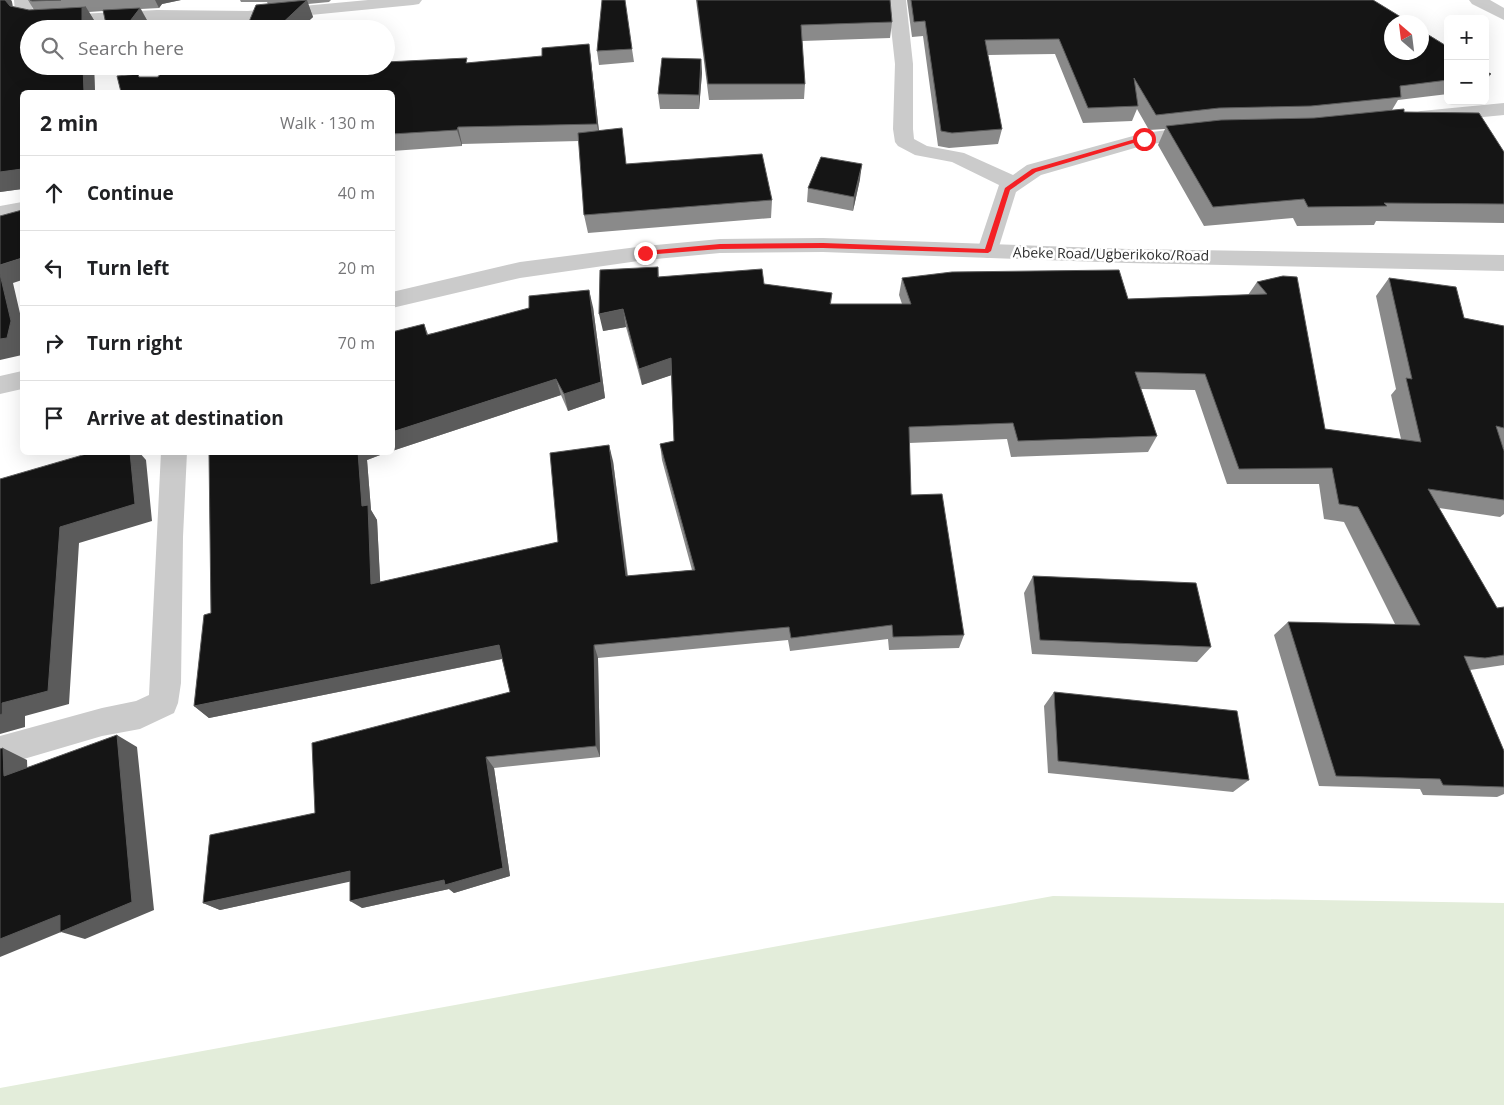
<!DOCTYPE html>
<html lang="en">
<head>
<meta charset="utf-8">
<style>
  :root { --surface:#fff; --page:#f2f2f2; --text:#202124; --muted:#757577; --line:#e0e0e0 }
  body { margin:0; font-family:"Open Sans",sans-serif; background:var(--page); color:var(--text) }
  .controls { position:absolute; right:15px; top:15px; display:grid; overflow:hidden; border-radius:8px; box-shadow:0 5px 20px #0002 }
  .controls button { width:45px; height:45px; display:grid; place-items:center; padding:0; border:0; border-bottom:1px solid var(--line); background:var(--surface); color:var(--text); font:25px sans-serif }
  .compass { position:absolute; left:1384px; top:15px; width:45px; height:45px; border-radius:50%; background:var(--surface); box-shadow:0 5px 20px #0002; rotate:332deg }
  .stop { position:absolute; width:15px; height:15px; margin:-11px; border:4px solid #f42024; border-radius:50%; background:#fff }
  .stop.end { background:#f42024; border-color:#fff; box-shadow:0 1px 5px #0008 }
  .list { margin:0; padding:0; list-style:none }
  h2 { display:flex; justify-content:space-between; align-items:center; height:65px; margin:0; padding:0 20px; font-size:21px }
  h2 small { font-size:16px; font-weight:400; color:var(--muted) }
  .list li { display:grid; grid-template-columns:32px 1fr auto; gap:15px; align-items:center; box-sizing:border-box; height:75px; padding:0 20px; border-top:1px solid var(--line) }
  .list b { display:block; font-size:19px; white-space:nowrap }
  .list em { font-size:16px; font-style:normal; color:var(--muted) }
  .icon { flex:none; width:28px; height:28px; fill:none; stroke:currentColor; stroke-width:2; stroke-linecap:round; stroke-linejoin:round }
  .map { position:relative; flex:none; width:1504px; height:1105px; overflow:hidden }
  .search { position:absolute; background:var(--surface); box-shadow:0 5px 20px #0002; left:20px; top:20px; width:375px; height:55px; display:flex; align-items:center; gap:12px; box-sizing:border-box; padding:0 18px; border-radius:28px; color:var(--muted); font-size:19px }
  .panel { position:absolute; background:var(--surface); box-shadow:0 5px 20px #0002; left:20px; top:90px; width:375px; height:365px; border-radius:8px }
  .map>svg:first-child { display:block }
  .green { fill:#e3edda }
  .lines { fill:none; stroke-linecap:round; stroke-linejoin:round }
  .minor { fill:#cbcbcb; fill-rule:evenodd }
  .tertiary { fill:#cbcbcb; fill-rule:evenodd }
  .wall { fill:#8a8a8a }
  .shaded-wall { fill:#5b5b5b }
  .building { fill:#151515; stroke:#5b5b5b }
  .route { fill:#f42024 }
  .labels { text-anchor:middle; stroke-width:5; stroke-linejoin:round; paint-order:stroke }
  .street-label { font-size:14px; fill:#2e2e2e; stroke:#fff }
</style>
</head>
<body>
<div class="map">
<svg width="1504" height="1105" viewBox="0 0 1504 1105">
  <rect width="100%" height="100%" fill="#fff"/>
  <path class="green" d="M1053,896L1504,903V1105H0V1088Z"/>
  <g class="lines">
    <path class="minor" d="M14,0H32L33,12L40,16L157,10L248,11L368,0H422L419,4L413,5L248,21L157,20L40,26L22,22L15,12Z
      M888,0H906L913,64V129L914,139L927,146L964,153L1013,175L1027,165L1144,133L1199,126L1206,128L1209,132L1206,136L1145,145L1041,175L1016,192L996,256L988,258L980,256L977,251L999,185L952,162L915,155L898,146L895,142L893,129L895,64Z
      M1469,0H1490L1504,8V20L1472,4Z
      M163,66H181L167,92H149Z
      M1504,103V115L1421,123L1414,121L1411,117L1414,113L1421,111Z
      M22,202V216L0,220V206Z
      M161,452H187L183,537L181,683L178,703L174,713L140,729L102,736L0,766V736L102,708L136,701L149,695Z"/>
    <path class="tertiary" d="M823,238L1128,249L1504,255V271L1128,263L823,252L720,253L645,260L520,278L392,308V292L520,262L645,246L720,239Z
      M22,371V389L0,394V376Z"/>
  </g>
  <path class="wall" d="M0,0H11L12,2L13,7L29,10H34L28,0H181L162,4L159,8L141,9L148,22L143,29H107L103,11L89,12L97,25L92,26L95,92H22V189L0,192Z
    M240,0H331L329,2L308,4L313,17L301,28L369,29H246L268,4L267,2H241Z
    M696,0H890L892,22L890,38L802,41L805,84L804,99L709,100Z
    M907,0H1373L1448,47V94L1398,100L1392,110L1404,112L1504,152V223L1376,221L1374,225L1297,226L1293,218L1204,226L1158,145L1165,129L1149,130L1137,109L1132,121L1083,123L1055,54L988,55L1002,129L998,144L949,148L938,146L923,36L912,37Z
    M589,44L599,131L626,164L772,200L771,218L588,233L584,215L579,141L462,144V146L392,151V92L140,77H158L230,68L468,63L542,56Z
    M632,49L634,62L599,65L597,51Z
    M701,59L702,73L699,109H660L658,94Z
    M1485,71L1491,74L1485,82Z
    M860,179L853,211L807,202L808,188Z
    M658,267L659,277L764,284L832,293L831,304H902L899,295L902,278L1128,299L1248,295L1257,282L1283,276L1325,429L1401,439L1391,395L1396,389L1376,296L1389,278L1464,318L1504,326V448H1503L1504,451V514L1500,517L1439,508L1497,608L1504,607V665L1470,670L1504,751V794L1497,797L1423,795L1420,789L1319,786L1274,635L1288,622L1395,624L1344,522L1324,519L1319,484H1227L1195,390L1141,389L1157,436L1148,452L1011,457L1007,439L909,443L911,495L964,635L959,648L889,650L888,639L790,651L788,640L598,658L600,757L494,768L510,876L454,893L449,889L362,908L350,881L220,910L203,903L315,813L510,692L502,659L209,718L194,706L211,613L209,452H388L367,460L371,510L377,520L380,582L558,542L613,461L628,576L692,570L662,460L660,444L674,441L671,375L642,385L626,327L603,331Z
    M593,307L605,398L568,411L561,395L392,451L424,324L428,334Z
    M1033,576L1211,647L1197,662L1032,654L1024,593Z
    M1054,692L1249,780L1233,792L1048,773L1044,706Z"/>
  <path class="shaded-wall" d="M5,0H11L12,2L13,13Z
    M155,0H181L162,4L159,8Z
    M307,0L313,17L300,29H276Z
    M86,7L97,25L92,26V29H82V8Z
    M140,8L148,22L143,29H124Z
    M589,44L591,61L600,141L597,124Z
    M701,59L702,73L699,109V95Z
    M83,66H94L95,92H84Z
    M458,127L462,144V146L457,130Z
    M862,164L860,179L853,211L854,197Z
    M22,169V189L0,192V172Z
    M22,258V280L13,283L22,322V355L0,360V265Z
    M589,290L593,307L605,398L568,411L564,394Z
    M623,309L626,327L603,331L599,314Z
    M671,358L672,375L642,385L639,369Z
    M556,379L561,395L392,451V432Z
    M609,445L613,461L629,590L626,576Z
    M130,452H139L146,460L152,521L79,543L69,704L25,716V727L0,734V715L2,703L60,527Z
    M358,452H388L367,460L371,510L377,520L381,597L371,584L362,506Z
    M499,645L506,658L209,718L194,706Z
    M594,645L598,658L600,757L596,746Z
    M117,735L137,747L154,910L85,939L61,932L0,957V939Z
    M3,748L27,760L28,787L4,776Z
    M486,757L494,768L510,876L454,893L449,889L362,908L350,901Z
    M350,871L362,879L220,910L203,903Z"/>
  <path class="building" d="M0,0H5L10,6L29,10L86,7L82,8V29H29V66H83L84,92H22V169L0,172Z
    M30,0H61L32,1Z
    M307,0L276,29H246L256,5Z
    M602,0H625L632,49L597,51Z
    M697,0H890L892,22L801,25L805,84H708Z
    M911,0H1373L1409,22H1392V52H1422V31L1448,47V80L1400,86L1401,97L1311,106L1219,108L1156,115L1134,78L1138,106L1088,108L1059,39L985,40L1002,129L952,133L941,131L925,21L914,22Z
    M140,8L124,29H107L103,10Z
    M368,25L367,29H287Z
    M589,44L597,124L458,127L457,130L392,134V92H121L117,76L138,74L139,77H158L161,73L230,68V66H386V62L467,58L466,63L542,56V48Z
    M662,58L701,59L699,95L658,94Z
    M1485,71L1491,74L1485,75Z
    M1404,109V112L1479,113L1504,152V204L1384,203L1387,206L1308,207L1304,199L1213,207L1166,126L1221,120L1314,118Z
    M622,128L626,164L762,154L772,200L584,215L578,133Z
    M821,157L862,164L854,197L808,188Z
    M22,210V258L0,265V216Z
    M658,267V277L762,269L764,284L832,293L830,304H911L902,278L952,272L1119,270L1128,299L1267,294L1257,282L1283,276L1297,277L1325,429L1421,442L1406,378L1412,379L1389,278L1456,287L1464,318L1504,326V428L1496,426L1504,451V500L1428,489L1497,608L1504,607V655L1485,658L1464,656L1504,751V787L1443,785L1440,779L1336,776L1288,622L1420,625L1358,507L1339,504L1332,468L1239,469L1205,374L1135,372L1157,436L1018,441L1013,423L909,427L911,495L942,494L964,635L893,637L892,625L791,638L789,627L594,645L596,746L486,757L503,868L445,885L444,880L350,901V871L203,903L210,835L315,813L312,743L510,692L499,645L194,706L204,615L211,613L209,452H358L362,506L368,505L371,584L558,542L550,453L609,445L626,576L695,570L660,444L674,441L671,358L639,369L623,309L599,314L600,270Z
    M0,274L11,321L7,338L0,339Z
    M589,290L601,382L564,394L556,379L392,432V332L424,324L427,335L529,308V296Z
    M93,452H130L135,504L60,527L48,691L2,703V714L0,715V479Z
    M1033,576L1196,583L1211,647L1040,640Z
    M1054,692L1237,711L1249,780L1058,761Z
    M117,735L132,902L60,932V915L0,939V749L3,748L4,776Z"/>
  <path class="route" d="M1142,137L1147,139L1036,172L1010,190L991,251L988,253L823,248L720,249L645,255L642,253L645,251L720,244L823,243L985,249L1005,188L1032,169Z"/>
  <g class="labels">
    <g class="street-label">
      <text transform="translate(1111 254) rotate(1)" y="5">Abeke Road/Ugberikoko/Road</text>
    </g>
  </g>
</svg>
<div class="controls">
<button>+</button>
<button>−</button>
</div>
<svg class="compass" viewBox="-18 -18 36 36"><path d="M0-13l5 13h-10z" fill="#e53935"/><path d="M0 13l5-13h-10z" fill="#757577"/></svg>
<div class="stop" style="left:1144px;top:139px"></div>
<div class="stop end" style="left:645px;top:253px"></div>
<div class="search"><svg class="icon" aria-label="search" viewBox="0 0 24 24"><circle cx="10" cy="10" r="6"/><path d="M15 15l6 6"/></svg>Search here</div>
<section class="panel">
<h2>2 min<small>Walk · 130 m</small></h2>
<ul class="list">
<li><svg class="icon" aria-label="ahead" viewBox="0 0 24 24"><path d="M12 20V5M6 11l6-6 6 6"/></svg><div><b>Continue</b></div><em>40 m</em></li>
<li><svg class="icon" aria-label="left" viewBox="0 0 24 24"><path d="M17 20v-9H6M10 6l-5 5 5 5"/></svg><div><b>Turn left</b></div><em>20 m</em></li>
<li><svg class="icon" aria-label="right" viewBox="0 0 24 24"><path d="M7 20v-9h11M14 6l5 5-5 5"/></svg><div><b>Turn right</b></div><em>70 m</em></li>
<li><svg class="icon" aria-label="arrive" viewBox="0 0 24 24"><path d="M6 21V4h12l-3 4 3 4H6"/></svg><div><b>Arrive at destination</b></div></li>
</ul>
</section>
</div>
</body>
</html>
